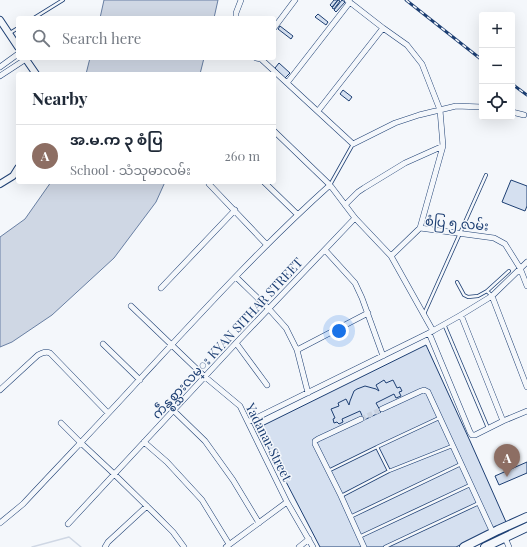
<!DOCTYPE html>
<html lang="en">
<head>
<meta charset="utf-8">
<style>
  :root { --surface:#fff; --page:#f2f2f3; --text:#1f2937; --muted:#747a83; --line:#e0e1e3; --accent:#1a73e8 }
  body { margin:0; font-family:"Playfair Display","Noto Sans Myanmar",serif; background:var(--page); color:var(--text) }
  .controls { position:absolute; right:12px; top:12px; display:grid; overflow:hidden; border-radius:4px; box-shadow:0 4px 16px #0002 }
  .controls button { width:36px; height:36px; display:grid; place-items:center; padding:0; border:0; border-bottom:1px solid var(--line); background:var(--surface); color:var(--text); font:20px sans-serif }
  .you { position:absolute; left:339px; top:331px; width:14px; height:14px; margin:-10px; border:3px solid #fff; border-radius:50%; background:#1a73e8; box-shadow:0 0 0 6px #1a73e833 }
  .badge { display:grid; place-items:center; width:26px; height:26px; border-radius:50%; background:var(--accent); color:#fff; font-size:13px; font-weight:700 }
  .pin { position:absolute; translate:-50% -33px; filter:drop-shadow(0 1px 2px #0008) }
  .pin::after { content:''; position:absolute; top:21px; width:14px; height:12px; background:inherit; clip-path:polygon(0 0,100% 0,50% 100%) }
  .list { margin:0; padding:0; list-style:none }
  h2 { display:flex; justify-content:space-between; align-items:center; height:52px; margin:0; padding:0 16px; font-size:17px }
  h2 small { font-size:13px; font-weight:400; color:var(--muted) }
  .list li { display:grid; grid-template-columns:26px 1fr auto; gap:12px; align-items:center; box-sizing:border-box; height:60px; padding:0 16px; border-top:1px solid var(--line) }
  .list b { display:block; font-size:15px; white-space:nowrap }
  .list p { margin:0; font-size:13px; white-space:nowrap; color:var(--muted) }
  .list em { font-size:13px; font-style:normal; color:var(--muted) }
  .icon { flex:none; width:22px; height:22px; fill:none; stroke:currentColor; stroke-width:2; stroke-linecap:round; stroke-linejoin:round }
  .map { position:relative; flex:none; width:527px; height:547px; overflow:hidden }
  .search { position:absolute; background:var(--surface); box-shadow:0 4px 16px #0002; left:16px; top:16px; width:260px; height:44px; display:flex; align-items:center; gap:10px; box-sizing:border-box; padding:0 14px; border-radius:4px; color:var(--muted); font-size:15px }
  .panel { position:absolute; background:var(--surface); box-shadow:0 4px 16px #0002; left:16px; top:72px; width:260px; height:112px; border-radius:4px }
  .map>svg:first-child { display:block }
  .water { fill:#cfd7e4; stroke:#687fa3 }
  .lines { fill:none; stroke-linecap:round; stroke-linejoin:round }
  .stream { stroke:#cfd7e4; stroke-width:1.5 }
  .building { fill:#d5e0f0; stroke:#1d3f73 }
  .minor-tunnel { stroke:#c9d2e0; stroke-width:5; stroke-dasharray:5 2.5; stroke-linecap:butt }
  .service-casing { stroke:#1d3f73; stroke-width:4 }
  .minor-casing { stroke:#1d3f73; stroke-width:6 }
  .tertiary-casing { stroke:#1d3f73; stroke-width:8 }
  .primary-casing { stroke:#1d3f73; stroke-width:10 }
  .service { stroke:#f4f7fb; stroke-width:2.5 }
  .minor { stroke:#f4f7fb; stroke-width:5 }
  .tertiary { stroke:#f4f7fb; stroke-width:6 }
  .primary { stroke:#f4f7fb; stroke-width:8 }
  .rail-casing { stroke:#1d3f73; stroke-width:3 }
  .rail { stroke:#f4f7fb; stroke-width:1.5; stroke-dasharray:4.5; stroke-linecap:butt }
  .labels { text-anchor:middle; stroke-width:3; stroke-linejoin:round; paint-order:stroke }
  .street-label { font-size:13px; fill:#1d3f73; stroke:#f4f7fb }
</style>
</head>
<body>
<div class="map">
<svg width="527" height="547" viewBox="0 0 527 547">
  <rect width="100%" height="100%" fill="#f4f7fb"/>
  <path class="water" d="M104,0H218L214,18H100Z
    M90,58H204L200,74H86Z
    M51,182H165L156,202L114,258L52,315L12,342L0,347V237L25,219Z"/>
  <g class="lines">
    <path class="stream" d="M32,547L69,537L81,547"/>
  </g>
  <path class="building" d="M334,0H338L332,7L330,5Z
    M338,0L340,1L334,9L332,8Z
    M342,0L345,2L336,12L334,10Z
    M318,14L328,22L326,25L315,17Z
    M280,26L293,36L291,39L278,29Z
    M279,63L290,73L285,78L275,68Z
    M343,90L352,97L349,101L340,94Z
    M511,180L527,186V206L525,211L502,202Z
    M426,345L470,441L506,522L456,547H320L258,428Z
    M384,380L386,383L393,380L397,388L400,387L402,391L399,392L401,396L396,398L394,394L376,403L381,412L364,420L360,411L342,419L343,422L339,424L337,422L334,423L333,419L335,418L331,409L339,406L338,403L346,399L349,405L350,401L354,391L357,389L365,386L376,389L379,391L376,385Z
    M527,462V473L499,485L495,476Z"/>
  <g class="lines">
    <path class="minor-tunnel" d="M361,419L382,409"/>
    <defs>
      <path id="service" d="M34,18L63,0
        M10,33L18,28
        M330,185L353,144
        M457,282L464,295L468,297L478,296L487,291L491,295
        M487,291L509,271
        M424,314L486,175
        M444,324L488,428
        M377,447L439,418
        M328,471L377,447L389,471
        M341,496L389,471L452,446
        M350,517L461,464
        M359,537L470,485
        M385,547L479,503"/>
      <path id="minor" d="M236,18V13L241,0
        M274,28L295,0
        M256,58L261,59L353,144L395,123L419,115L456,106L482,107
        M0,67L18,54
        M0,76L26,59
        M287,83L350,2
        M318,111L383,28
        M512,112L524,115
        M274,131L330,185L355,218L391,256L433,331
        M264,182L297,214
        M209,184L267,245
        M345,205L358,192L364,188L405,163L443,146L440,110L422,64L407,45L383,28L347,0
        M420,228L443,146
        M325,250L355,283L362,298L383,356
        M391,256L420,228L494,238L505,244L520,268L527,286
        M236,277L269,309L286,328L297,350L308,393
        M161,288L235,210
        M492,296L527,387
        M131,306L204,376L240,406L287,502L313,547
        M461,315L503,421
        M429,333L470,432L472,435H475L503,421L527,411
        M236,343L267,385
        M103,344L140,380
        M297,350L368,313
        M0,390L38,355C42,353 46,351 50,353L108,413
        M382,409L421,391L424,390L428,392L493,533
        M173,410L205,441L233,480L259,523
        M361,419L318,439L315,441V444L341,496L364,547
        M248,422L429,333L461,315L492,296L527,262
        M61,423L80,442L112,472L156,515L173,532L184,547
        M144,442L167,462L202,500L229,544
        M0,523L23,504C62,462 101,422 139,380C201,313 262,246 330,185
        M68,524L236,343L355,218
        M505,538L509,547
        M105,547L108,542L147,506
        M226,547L287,502
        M299,547L309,539"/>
      <path id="tertiary" d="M0,20L18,47
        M25,58L36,74
        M0,184L13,176L18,168"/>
      <path id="primary" d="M464,547L498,530L527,517
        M485,547L527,527"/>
    </defs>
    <use href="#service" class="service-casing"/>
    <use href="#minor" class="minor-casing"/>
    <use href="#tertiary" class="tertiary-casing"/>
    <use href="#primary" class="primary-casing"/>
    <use href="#service" class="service"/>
    <use href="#minor" class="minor"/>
    <use href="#tertiary" class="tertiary"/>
    <use href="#primary" class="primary"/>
    <defs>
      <path id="rail" d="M406,0L482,60
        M512,84L527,95"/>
    </defs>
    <use href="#rail" class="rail-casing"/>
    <use href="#rail" class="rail"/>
  </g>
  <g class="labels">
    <g class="street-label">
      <text transform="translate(457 223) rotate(5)" y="5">စံပြ ၅ လမ်း</text>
      <text transform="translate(227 338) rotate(-47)" y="5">ကဵန္စစ္သားလမ္း KYAN SITHAR STREET</text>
      <text transform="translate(269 442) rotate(63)" y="5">Yadanar Street</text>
    </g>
  </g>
</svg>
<div class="controls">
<button>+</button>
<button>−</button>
<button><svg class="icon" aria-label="locate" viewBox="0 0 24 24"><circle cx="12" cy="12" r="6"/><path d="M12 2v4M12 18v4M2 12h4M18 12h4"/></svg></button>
</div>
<div class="you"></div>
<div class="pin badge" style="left:507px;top:477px;background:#8d6e63">A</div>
<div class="search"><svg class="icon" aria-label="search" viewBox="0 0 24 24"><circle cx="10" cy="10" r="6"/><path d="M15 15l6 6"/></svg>Search here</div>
<section class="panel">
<h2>Nearby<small></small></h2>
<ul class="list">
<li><span class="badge" style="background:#8d6e63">A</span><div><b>အ.မ.က ၃ စံပြ</b><p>School · သံသုမာလမ်း</p></div><em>260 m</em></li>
</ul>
</section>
</div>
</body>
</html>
